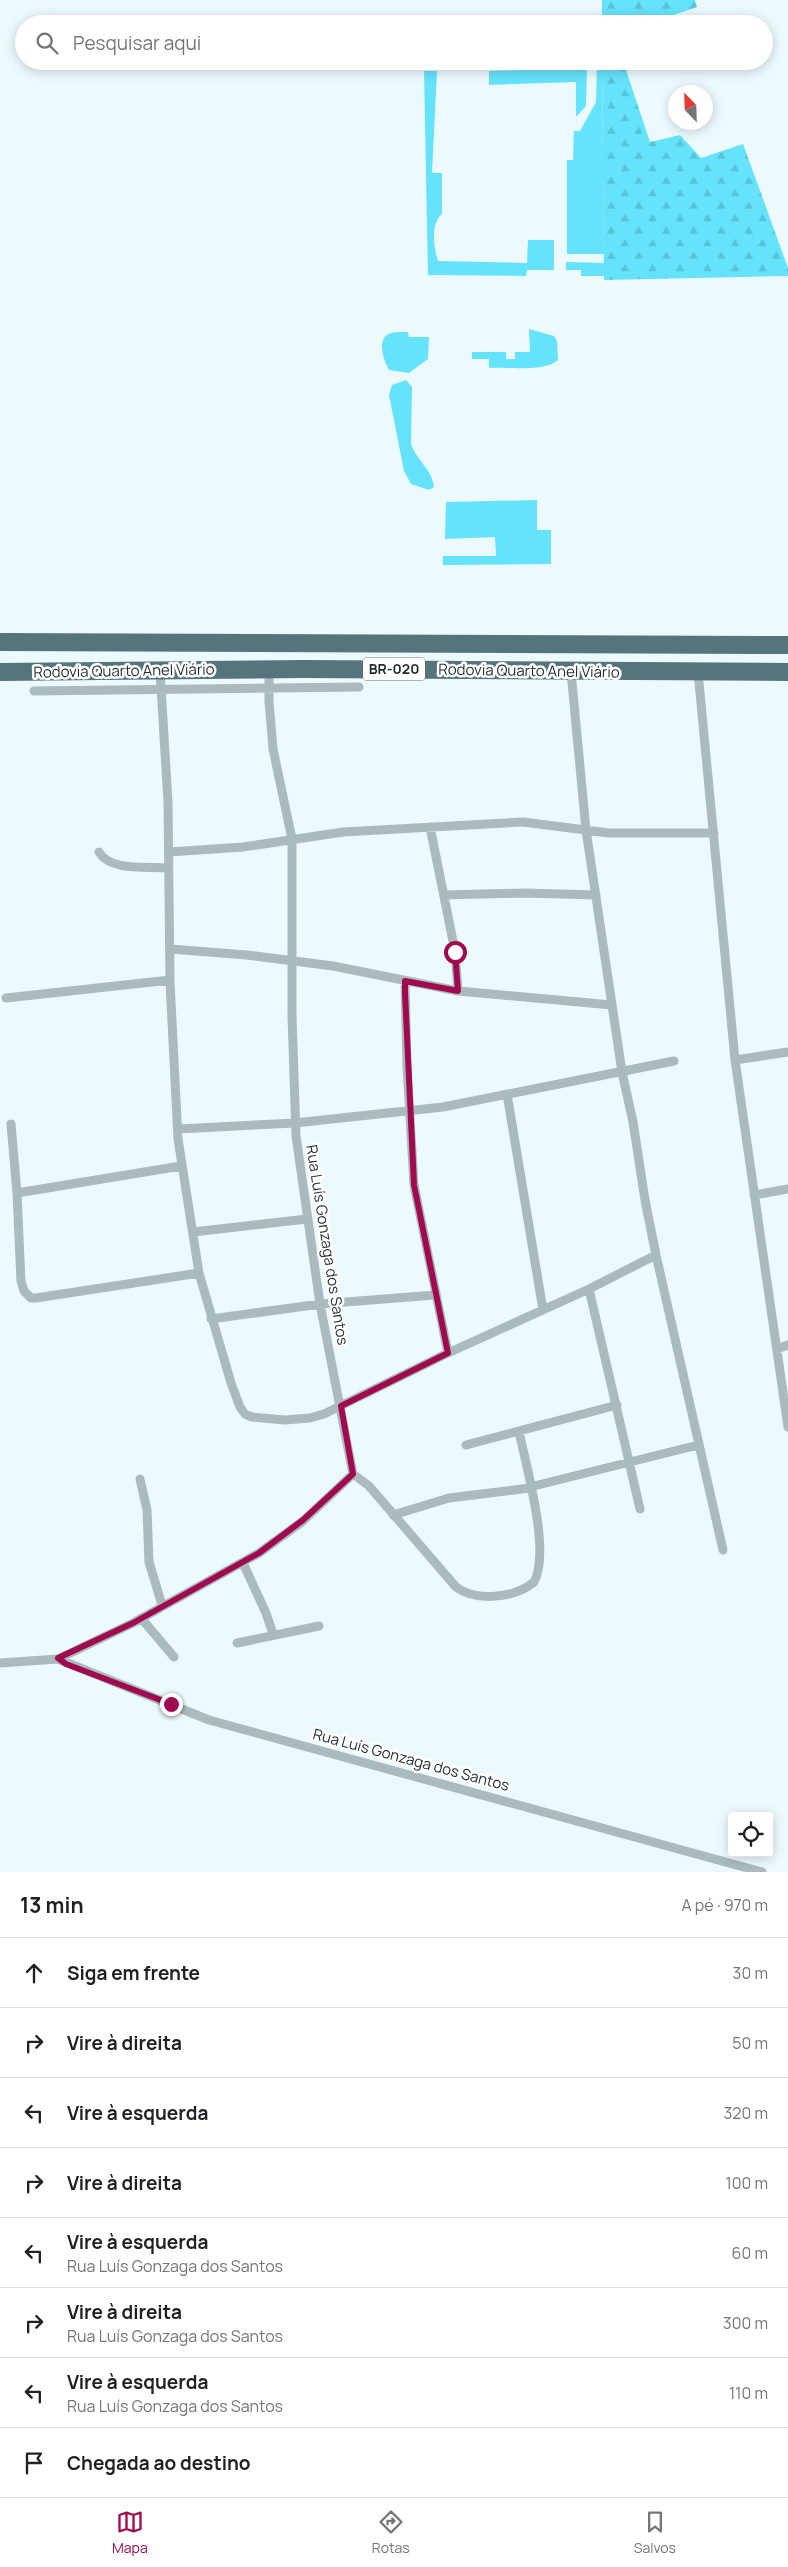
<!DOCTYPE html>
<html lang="pt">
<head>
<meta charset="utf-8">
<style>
  :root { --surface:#fff; --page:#f2f2f2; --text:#202124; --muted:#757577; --line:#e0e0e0; --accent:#a00a4f }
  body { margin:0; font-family:Manrope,sans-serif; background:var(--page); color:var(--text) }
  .controls { position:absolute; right:15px; bottom:15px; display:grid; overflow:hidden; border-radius:5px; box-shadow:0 2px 12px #0003 }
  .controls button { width:45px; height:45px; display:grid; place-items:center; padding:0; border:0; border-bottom:1px solid var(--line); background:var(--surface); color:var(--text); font:25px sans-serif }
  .compass { position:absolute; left:668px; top:85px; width:45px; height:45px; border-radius:50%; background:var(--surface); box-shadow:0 2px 12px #0003; rotate:337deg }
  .stop { position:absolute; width:15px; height:15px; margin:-11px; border:4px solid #a00a4f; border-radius:50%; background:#fff }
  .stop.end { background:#a00a4f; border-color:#fff; box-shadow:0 1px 5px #0008 }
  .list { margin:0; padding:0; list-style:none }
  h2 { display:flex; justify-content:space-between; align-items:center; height:65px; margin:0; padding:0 20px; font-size:21px }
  h2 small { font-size:16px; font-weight:400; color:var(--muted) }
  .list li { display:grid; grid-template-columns:32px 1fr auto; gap:15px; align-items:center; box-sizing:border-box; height:70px; padding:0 20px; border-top:1px solid var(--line) }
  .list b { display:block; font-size:19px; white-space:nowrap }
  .list p { margin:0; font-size:16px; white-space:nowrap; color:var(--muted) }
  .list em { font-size:16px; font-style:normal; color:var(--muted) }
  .icon { flex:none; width:28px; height:28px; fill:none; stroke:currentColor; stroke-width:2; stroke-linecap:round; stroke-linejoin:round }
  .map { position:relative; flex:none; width:788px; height:1872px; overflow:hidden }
  .search { position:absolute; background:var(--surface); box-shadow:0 2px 12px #0003; left:15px; right:15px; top:15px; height:55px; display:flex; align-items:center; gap:12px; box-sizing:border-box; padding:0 18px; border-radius:28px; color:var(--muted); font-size:19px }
  .sheet { height:625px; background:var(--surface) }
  nav { display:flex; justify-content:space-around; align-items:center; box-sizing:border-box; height:70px; border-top:1px solid var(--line); background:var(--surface); font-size:14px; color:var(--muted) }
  nav a { display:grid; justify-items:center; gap:2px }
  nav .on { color:var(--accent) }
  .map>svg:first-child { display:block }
  .grass { fill:#65e3fb }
  .forest { fill:url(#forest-firs) }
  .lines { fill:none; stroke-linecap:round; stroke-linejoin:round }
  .street { stroke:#abbabd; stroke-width:9 }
  .highway { stroke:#55747b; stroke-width:18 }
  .route { stroke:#a00a4f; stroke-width:6 }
  .labels { text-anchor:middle; stroke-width:5; stroke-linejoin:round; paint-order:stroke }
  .shield { fill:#fff; stroke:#626b6d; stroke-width:1 }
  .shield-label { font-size:14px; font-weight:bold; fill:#1f2c2f }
  .street-label { font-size:15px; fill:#1f2c2f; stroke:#fff }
</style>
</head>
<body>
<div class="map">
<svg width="788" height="1872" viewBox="0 0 788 1872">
  <defs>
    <pattern id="forest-firs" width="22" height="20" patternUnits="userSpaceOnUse" patternTransform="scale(1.25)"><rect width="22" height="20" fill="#65e3fb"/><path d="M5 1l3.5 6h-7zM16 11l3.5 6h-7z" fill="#57c3d7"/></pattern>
  </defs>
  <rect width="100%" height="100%" fill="#ecfafd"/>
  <path class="grass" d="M597,61H602L604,254H567V160H573L574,131H580L596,102Z
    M587,68L586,106L576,117V82L489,85V71Z
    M424,71H437L432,173H442V214C430,224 434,248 438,261L527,263L528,240H554V270H527L526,276L428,275Z
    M566,262L604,263V276H581V270H566Z
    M529,329L554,336L557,341L558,360C546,372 507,367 489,368V359H472V352H506V359H515V352H530Z
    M408,332L409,337H429L428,359L409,373L389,370C384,361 377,342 387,335C392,331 402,332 408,332Z
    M406,380L412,387L411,444C417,461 432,469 434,487L429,490L411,484L404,471L389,395L392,385Z
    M537,500V530H551V564L443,565V556H496L495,537L445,539L446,502Z"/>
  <path class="forest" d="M602,0H695L697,7L647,24H602Z
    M602,61H623L650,142L680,135L701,158L743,144L788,268V276L604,280Z"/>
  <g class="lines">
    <path class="street" d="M160,671L168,802L170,982L178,1139L199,1273L231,1383L240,1407L245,1414L252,1417L285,1420L310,1418L324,1414L448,1353L589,1289L656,1255
      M571,672L586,830L622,1072L633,1122L645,1200L656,1255L723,1550
      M698,672L735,1060L788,1427
      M34,691L359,687
      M430,827L455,951L458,991
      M99,852C111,872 147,866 168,868
      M169,852L243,847L343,832L523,822L609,833H714
      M444,895L525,893L596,895
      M170,949L247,955L333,966L458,991L612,1005
      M405,981L407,1067L414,1185L448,1353
      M6,998L170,980
      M735,1060L788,1052
      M507,1094L543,1310
      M11,1124L17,1193L21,1281L24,1291L31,1298H36L199,1273
      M178,1129L295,1123L443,1107L674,1061
      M17,1193L181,1166
      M754,1195L788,1189
      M193,1232L307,1219
      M589,1289L640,1509
      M211,1319L320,1304L435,1295
      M777,1349L788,1345
      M466,1445L617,1405
      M353,1474L369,1486L456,1587C476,1602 515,1598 534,1582C551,1551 526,1467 519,1431
      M140,1479L147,1510L149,1562L162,1605
      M393,1515L449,1498L522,1489L698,1445
      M243,1563L266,1613L273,1634
      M141,1618L174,1657
      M237,1643L319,1626
      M58,1659L133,1623L259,1553L303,1521L353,1474L320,1304L296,1136L292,1015V839L273,749L269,701V669
      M0,1663L58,1659L209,1720L762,1872"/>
    <path class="highway" d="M0,642L788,645
      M0,672L303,669L788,672"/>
  </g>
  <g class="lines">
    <path class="route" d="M171,1704L66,1664L58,1658L133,1623L259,1553L303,1520L353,1474L341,1406L448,1353L414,1185L405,993V981L458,991L455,952"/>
  </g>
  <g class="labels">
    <rect class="shield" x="363" y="657.5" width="62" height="23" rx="4"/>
    <g class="shield-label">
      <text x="394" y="674">BR-020</text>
    </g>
    <g class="street-label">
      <text transform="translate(124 671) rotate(-1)" y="5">Rodovia Quarto Anel Viário</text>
      <text transform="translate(529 671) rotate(1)" y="5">Rodovia Quarto Anel Viário</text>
      <text transform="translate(327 1245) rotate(81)" y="5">Rua Luís Gonzaga dos Santos</text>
      <text transform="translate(411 1760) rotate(15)" y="5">Rua Luís Gonzaga dos Santos</text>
    </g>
  </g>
</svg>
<div class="controls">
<button><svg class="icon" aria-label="locate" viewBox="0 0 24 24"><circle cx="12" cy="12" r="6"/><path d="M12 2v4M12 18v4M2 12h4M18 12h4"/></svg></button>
</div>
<svg class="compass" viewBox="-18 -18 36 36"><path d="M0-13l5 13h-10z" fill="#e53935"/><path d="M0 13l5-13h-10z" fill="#757577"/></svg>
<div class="stop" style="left:455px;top:952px"></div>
<div class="stop end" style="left:171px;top:1704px"></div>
<div class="search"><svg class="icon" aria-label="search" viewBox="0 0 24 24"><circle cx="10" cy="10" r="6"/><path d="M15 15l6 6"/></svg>Pesquisar aqui</div>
</div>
<section class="sheet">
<h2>13 min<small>A pé · 970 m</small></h2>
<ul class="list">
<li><svg class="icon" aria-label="ahead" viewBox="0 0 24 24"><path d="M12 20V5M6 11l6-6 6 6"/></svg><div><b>Siga em frente</b></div><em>30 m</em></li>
<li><svg class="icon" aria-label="right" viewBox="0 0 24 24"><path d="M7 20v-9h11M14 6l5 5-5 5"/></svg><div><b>Vire à direita</b></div><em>50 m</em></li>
<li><svg class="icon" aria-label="left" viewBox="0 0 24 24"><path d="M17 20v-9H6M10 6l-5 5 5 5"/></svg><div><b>Vire à esquerda</b></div><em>320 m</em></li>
<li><svg class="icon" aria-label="right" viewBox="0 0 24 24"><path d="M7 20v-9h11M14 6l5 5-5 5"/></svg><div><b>Vire à direita</b></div><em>100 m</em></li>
<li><svg class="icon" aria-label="left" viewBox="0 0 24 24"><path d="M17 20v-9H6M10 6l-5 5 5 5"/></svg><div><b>Vire à esquerda</b><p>Rua Luís Gonzaga dos Santos</p></div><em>60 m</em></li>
<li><svg class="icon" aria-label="right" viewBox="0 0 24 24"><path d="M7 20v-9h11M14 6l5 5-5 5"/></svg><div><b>Vire à direita</b><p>Rua Luís Gonzaga dos Santos</p></div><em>300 m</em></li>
<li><svg class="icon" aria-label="left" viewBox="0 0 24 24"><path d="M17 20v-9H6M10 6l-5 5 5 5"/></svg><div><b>Vire à esquerda</b><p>Rua Luís Gonzaga dos Santos</p></div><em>110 m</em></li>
<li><svg class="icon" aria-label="arrive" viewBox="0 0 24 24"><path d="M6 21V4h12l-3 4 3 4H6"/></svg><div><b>Chegada ao destino</b></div></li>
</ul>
</section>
<nav>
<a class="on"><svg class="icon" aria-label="map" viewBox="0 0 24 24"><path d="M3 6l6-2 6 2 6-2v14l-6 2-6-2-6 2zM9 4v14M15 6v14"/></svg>Mapa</a>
<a><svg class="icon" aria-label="directions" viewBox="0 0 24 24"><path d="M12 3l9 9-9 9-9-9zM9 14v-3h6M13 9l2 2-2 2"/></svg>Rotas</a>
<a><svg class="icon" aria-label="saved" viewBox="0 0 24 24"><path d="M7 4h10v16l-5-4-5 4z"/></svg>Salvos</a>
</nav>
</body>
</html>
